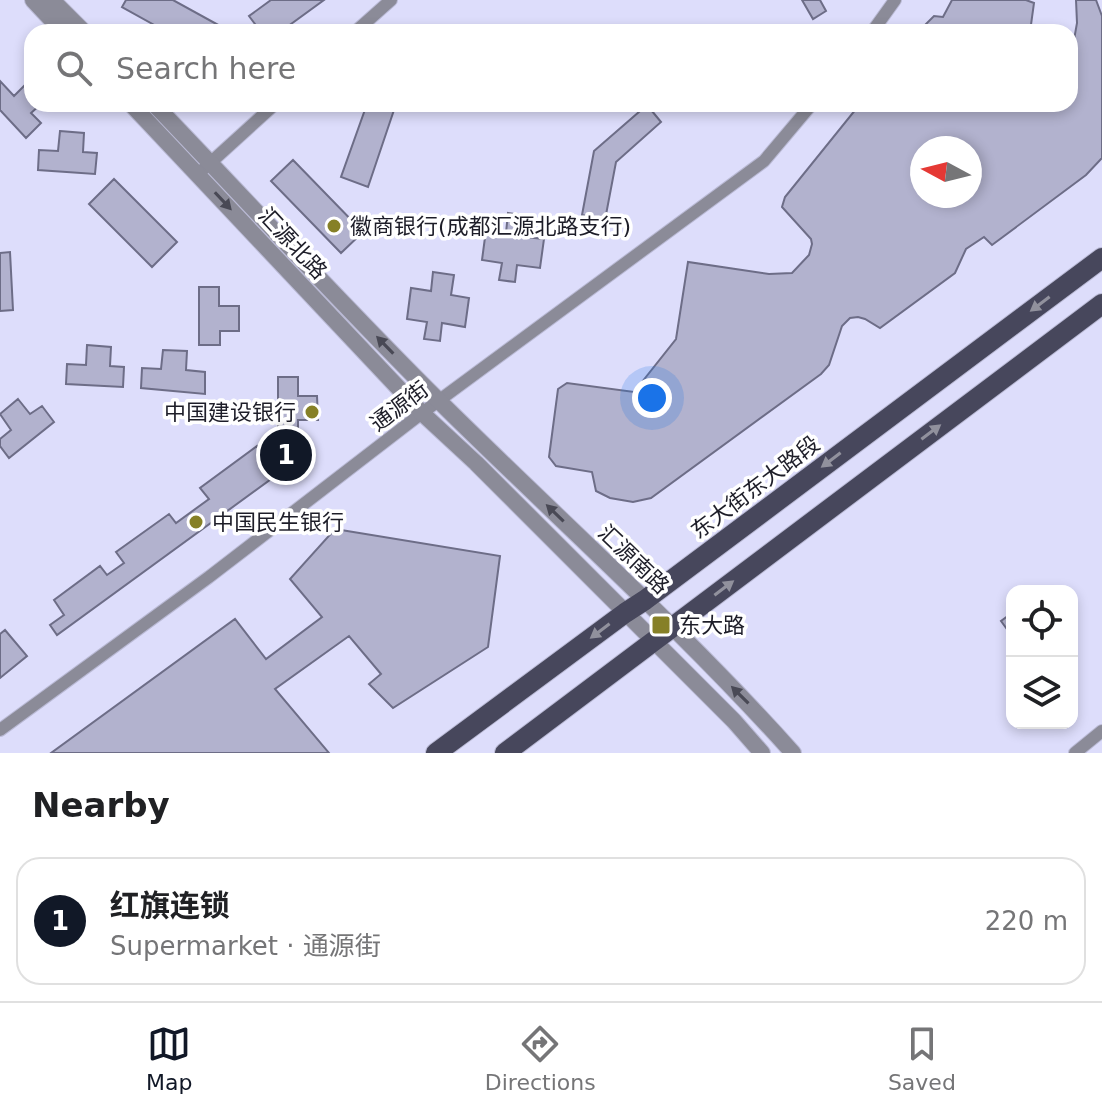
<!DOCTYPE html>
<html lang="en">
<head>
<meta charset="utf-8">
<style>
  :root { --surface:#fff; --page:#f2f2f2; --text:#202124; --muted:#757577; --line:#e0e0e0; --accent:#111827 }
  body { margin:0; font-family:"DejaVu Sans","Noto Sans SC",sans-serif; background:var(--page); color:var(--text) }
  .controls { position:absolute; right:24px; bottom:24px; display:grid; overflow:hidden; border-radius:16px; box-shadow:0 4px 12px #0003 }
  .controls button { width:72px; height:72px; display:grid; place-items:center; padding:0; border:0; border-bottom:2px solid var(--line); background:var(--surface); color:var(--text); font:40px sans-serif }
  .compass { position:absolute; left:910px; top:136px; width:72px; height:72px; border-radius:50%; background:var(--surface); box-shadow:0 4px 12px #0003; rotate:277deg }
  .you { position:absolute; left:652px; top:398px; width:28px; height:28px; margin:-20px; border:6px solid #fff; border-radius:50%; background:#1a73e8; box-shadow:0 0 0 12px #1a73e833 }
  .badge { display:grid; place-items:center; width:52px; height:52px; border-radius:50%; background:var(--accent); color:#fff; font-size:26px; font-weight:700 }
  .pin { position:absolute; translate:-50% -50%; border:4px solid #fff; box-shadow:0 2px 8px #0006 }
  .list { margin:0; padding:0; list-style:none }
  h2 { display:flex; justify-content:space-between; align-items:center; height:104px; margin:0; padding:0 32px; font-size:34px }
  h2 small { font-size:26px; font-weight:400; color:var(--muted) }
  .list li { display:grid; grid-template-columns:52px 1fr auto; gap:24px; align-items:center; box-sizing:border-box; height:128px; margin:0 16px 16px; padding:0 16px; border:2px solid var(--line); border-radius:24px }
  .list b { display:block; font-size:30px; white-space:nowrap }
  .list p { margin:0; font-size:26px; white-space:nowrap; color:var(--muted) }
  .list em { font-size:26px; font-style:normal; color:var(--muted) }
  .icon { flex:none; width:44px; height:44px; fill:none; stroke:currentColor; stroke-width:2; stroke-linecap:round; stroke-linejoin:round }
  .map { position:relative; flex:none; width:1102px; height:753px; overflow:hidden }
  .search { position:absolute; background:var(--surface); box-shadow:0 4px 12px #0003; left:24px; right:24px; top:24px; height:88px; display:flex; align-items:center; gap:20px; box-sizing:border-box; padding:0 28px; border-radius:24px; color:var(--muted); font-size:30px }
  .sheet { height:248px; background:var(--surface) }
  nav { display:flex; justify-content:space-around; align-items:center; box-sizing:border-box; height:112px; border-top:2px solid var(--line); background:var(--surface); font-size:22px; color:var(--muted) }
  nav a { display:grid; justify-items:center; gap:4px }
  nav .on { color:var(--accent) }
  .map>svg:first-child { display:block }
  .building { fill:#b2b2ce; stroke:#6d6d87; stroke-width:2; fill-rule:evenodd }
  .lines { fill:none; stroke-linecap:round; stroke-linejoin:round }
  .minor-casing { stroke:#babad5; stroke-width:14 }
  .tertiary-casing { stroke:#babad5; stroke-width:18 }
  .primary-casing { stroke:#babad5; stroke-width:22 }
  .minor { stroke:#8b8b98; stroke-width:12 }
  .tertiary { stroke:#8b8b98; stroke-width:16 }
  .primary { stroke:#47475c; stroke-width:20 }
  .oneway { fill:#494955 }
  .oneway2 { fill:#91919d }
  .poi-dot { fill:#868027; stroke:#fff; stroke-width:3 }
  .labels { text-anchor:middle; stroke-width:7; stroke-linejoin:round; paint-order:stroke }
  .poi-label { font-size:22px; fill:#1d1d28; stroke:#fff; text-anchor:start }
  .street-label { font-size:22px; fill:#1d1d28; stroke:#fff }
</style>
</head>
<body>
<div class="map">
<svg width="1102" height="753" viewBox="0 0 1102 753">
  <rect width="100%" height="100%" fill="#ddddfb"/>
  <path class="building" d="M126,0H173L231,32H167L122,7Z
    M271,0H324L280,32H261L249,16Z
    M802,0H820L826,11L813,19Z
    M952,0H1026L1034,3L1030,32H918L934,16L943,17Z
    M1076,0H1096L1102,16V158L1086,175L992,245L984,237L966,249L955,273L880,328L865,319L858,317L850,318L842,326L829,365L821,374L651,498L633,502L610,498L596,491L592,472L556,466L549,457L558,389L567,383L634,392L676,339L688,262L769,274L792,273L809,255L812,244L811,239L782,207L785,197L860,104H1070V50L1072,51L1077,23ZM922,148H970V196H922Z
    M32,78V104H41L31,113L41,123L26,138L0,110V81L14,96Z
    M367,104H396L368,187L341,177Z
    M647,105L661,122L616,162L605,220L582,215L594,151Z
    M60,131L84,133L83,152L97,153L95,174L38,170L39,150L58,151Z
    M293,160L363,232L341,253L271,181Z
    M114,179L177,242L152,267L89,204Z
    M508,213L529,216L526,237L544,239L540,268L517,265L515,282L499,280L502,263L482,260L486,230L506,233Z
    M10,252L13,310L0,311V253Z
    M433,272L454,275L451,295L469,298L465,327L442,323L440,341L424,339L427,322L407,319L411,288L431,291Z
    M199,287H219V306H239V331H220V345H199Z
    M87,345L111,347L110,366L124,367L123,387L66,384L67,364L86,365Z
    M163,350L187,351L186,370L205,372V394L141,388L142,368L161,369Z
    M278,377H298V396H317L318,420H298V435H278Z
    M18,399L30,414L42,406L54,422L9,458L0,446V439L11,430L0,414Z
    M288,441L300,458L57,635L50,625L64,615L54,600L100,566L107,575L124,563L116,552L169,514L176,523L209,499L200,488L257,446L266,458Z
    M335,529L500,556L488,647L393,708L369,684L381,674L349,636L275,689L329,753H51L235,619L266,659L322,617L290,579Z
    M1012,613V636L1001,621Z
    M5,630L27,656L0,678V634Z"/>
  <g class="lines">
    <defs>
      <path id="minor" d="M355,32L391,0
        M872,32L895,0
        M198,174L275,104
        M0,730L209,577L422,413L764,161L812,104
        M1075,753L1102,731"/>
      <path id="tertiary" d="M33,0L63,32
        M52,0L84,32
        M131,104L422,413L476,463L734,721L762,753
        M154,104C249,203 342,305 440,402C558,519 682,629 793,753"/>
      <path id="primary" d="M436,753L625,613L645,600L1102,258
        M505,753L1102,304"/>
    </defs>
    <use href="#minor" class="minor-casing"/>
    <use href="#tertiary" class="tertiary-casing"/>
    <use href="#primary" class="primary-casing"/>
    <use href="#minor" class="minor"/>
    <use href="#tertiary" class="tertiary"/>
    <use href="#primary" class="primary"/>
  </g>
  <defs><path id="oneway-solid" d="M-6-.8H1V-3.2L6.5 0L1 3.2V.8H-6Z" transform="scale(2)"/></defs>
  <g class="oneway">
    <use href="#oneway-solid" transform="translate(223 201) rotate(47)"/>
    <use href="#oneway-solid" transform="translate(385 345) rotate(-134)"/>
    <use href="#oneway-solid" transform="translate(555 513) rotate(-136)"/>
    <use href="#oneway-solid" transform="translate(740 695) rotate(-135)"/>
  </g>
  <g class="oneway2">
    <use href="#oneway-solid" transform="translate(1040 304) rotate(143)"/>
    <use href="#oneway-solid" transform="translate(931 432) rotate(-37)"/>
    <use href="#oneway-solid" transform="translate(831 460) rotate(143)"/>
    <use href="#oneway-solid" transform="translate(724 588) rotate(-37)"/>
    <use href="#oneway-solid" transform="translate(600 631) rotate(143)"/>
  </g>
  <g class="poi-dot">
    <circle cx="334" cy="226" r="8"/>
    <circle cx="312" cy="412" r="8"/>
    <circle cx="196" cy="522" r="8"/>
    <rect x="651" y="615" width="20" height="20" rx="4"/>
  </g>
  <g class="labels">
    <g class="poi-label">
      <text x="350" y="234">徽商银行(成都汇源北路支行)</text>
      <text x="296" y="420" text-anchor="end">中国建设银行</text>
      <text x="212" y="530">中国民生银行</text>
      <text x="679" y="633">东大路</text>
    </g>
    <g class="street-label">
      <text transform="translate(293 243) rotate(47)" y="8">汇源北路</text>
      <text transform="translate(399 406) rotate(-37)" y="8">通源街</text>
      <text transform="translate(755 487) rotate(-37)" y="8">东大街东大路段</text>
      <text transform="translate(634 559) rotate(44)" y="8">汇源南路</text>
    </g>
  </g>
</svg>
<div class="controls">
<button><svg class="icon" aria-label="locate" viewBox="0 0 24 24"><circle cx="12" cy="12" r="6"/><path d="M12 2v4M12 18v4M2 12h4M18 12h4"/></svg></button>
<button><svg class="icon" aria-label="layers" viewBox="0 0 24 24"><path d="M12 4l9 5-9 5-9-5zM3 14l9 5 9-5"/></svg></button>
</div>
<svg class="compass" viewBox="-18 -18 36 36"><path d="M0-13l5 13h-10z" fill="#e53935"/><path d="M0 13l5-13h-10z" fill="#757577"/></svg>
<div class="you"></div>
<div class="pin badge" style="left:286px;top:455px">1</div>
<div class="search"><svg class="icon" aria-label="search" viewBox="0 0 24 24"><circle cx="10" cy="10" r="6"/><path d="M15 15l6 6"/></svg>Search here</div>
</div>
<section class="sheet">
<h2>Nearby<small></small></h2>
<ul class="list">
<li><span class="badge">1</span><div><b>红旗连锁</b><p>Supermarket · 通源街</p></div><em>220 m</em></li>
</ul>
</section>
<nav>
<a class="on"><svg class="icon" aria-label="map" viewBox="0 0 24 24"><path d="M3 6l6-2 6 2 6-2v14l-6 2-6-2-6 2zM9 4v14M15 6v14"/></svg>Map</a>
<a><svg class="icon" aria-label="directions" viewBox="0 0 24 24"><path d="M12 3l9 9-9 9-9-9zM9 14v-3h6M13 9l2 2-2 2"/></svg>Directions</a>
<a><svg class="icon" aria-label="saved" viewBox="0 0 24 24"><path d="M7 4h10v16l-5-4-5 4z"/></svg>Saved</a>
</nav>
</body>
</html>
